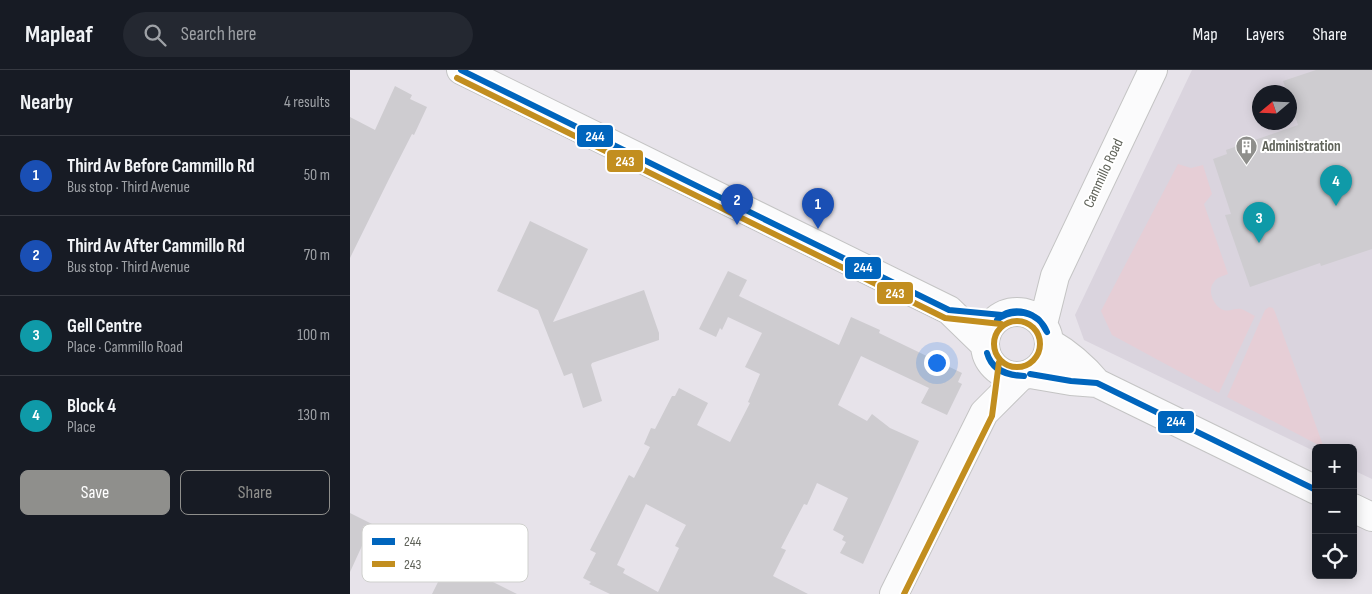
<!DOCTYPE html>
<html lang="en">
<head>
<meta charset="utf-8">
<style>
  :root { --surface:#171b24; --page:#242831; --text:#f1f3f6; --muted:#9ea1a6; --line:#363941; --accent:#8f8f8c }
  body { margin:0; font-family:"Sofia Sans Condensed",sans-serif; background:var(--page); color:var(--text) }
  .controls { position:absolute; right:15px; bottom:15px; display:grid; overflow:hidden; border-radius:8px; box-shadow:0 2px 12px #0003 }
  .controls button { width:45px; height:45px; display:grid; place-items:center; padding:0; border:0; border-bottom:1px solid var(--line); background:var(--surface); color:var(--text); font:25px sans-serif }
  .compass { position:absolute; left:902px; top:15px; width:45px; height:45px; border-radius:50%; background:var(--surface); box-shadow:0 2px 12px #0003; rotate:251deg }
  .you { position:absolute; left:586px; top:292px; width:18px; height:18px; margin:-12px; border:4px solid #fff; border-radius:50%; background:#1a73e8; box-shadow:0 0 0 8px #1a73e833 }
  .badge { display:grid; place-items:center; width:32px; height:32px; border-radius:50%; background:var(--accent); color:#fff; font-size:16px; font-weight:700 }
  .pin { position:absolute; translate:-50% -41px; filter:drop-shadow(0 1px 2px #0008) }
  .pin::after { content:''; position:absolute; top:26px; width:18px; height:15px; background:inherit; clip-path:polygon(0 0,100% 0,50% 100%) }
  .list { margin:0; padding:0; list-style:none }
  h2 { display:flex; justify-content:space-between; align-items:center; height:65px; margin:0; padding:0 20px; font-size:21px }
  h2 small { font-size:16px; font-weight:400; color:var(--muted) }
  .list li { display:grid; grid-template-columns:32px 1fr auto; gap:15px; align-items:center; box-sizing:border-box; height:80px; padding:0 20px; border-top:1px solid var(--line) }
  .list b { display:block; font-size:19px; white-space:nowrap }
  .list p { margin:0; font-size:16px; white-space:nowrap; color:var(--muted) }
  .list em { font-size:16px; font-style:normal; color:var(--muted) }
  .actions { display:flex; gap:10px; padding:15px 20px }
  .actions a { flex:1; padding:11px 0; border:1px solid var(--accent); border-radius:8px; text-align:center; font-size:18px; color:var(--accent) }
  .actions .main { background:var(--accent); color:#fff }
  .icon { flex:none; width:28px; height:28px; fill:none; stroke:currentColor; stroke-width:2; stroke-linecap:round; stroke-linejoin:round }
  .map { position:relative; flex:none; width:1022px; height:524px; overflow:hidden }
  header { display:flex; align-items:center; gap:30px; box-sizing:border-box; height:70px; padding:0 25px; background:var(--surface); border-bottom:1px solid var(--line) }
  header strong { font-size:24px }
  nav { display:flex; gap:28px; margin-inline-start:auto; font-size:18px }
  .search { width:350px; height:45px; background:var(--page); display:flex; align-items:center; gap:12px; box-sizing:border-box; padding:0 18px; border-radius:28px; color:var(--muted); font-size:19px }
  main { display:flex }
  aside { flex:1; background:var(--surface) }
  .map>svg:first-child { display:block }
  .education { fill:#dad4de; fill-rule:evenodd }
  .green { fill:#e6ced6 }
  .building { fill:#ceccd0; fill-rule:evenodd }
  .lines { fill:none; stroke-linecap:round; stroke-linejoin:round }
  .secondary-casing { stroke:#c4c4c4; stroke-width:30 }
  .secondary { stroke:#fbfbfc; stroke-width:28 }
  .bus-1-casing { stroke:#fff; stroke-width:10 }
  .bus-2-casing { stroke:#fff; stroke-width:10 }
  .bus-1 { stroke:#0065bd; stroke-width:6 }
  .bus-2 { stroke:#c28e1f; stroke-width:6 }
  .labels { text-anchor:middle; stroke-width:4; stroke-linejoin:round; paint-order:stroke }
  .poi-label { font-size:15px; font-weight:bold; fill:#5f6259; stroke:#fff; text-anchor:start }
  .street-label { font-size:15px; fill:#5f6259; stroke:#fff }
  .key { fill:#fff; stroke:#cfd0cd; stroke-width:1 }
  .key-label { font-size:14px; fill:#5f6259 }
  .line-badge { stroke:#fff; stroke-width:2 }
  .badge-label { font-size:14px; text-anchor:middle; font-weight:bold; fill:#fff }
</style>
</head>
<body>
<header>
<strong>Mapleaf</strong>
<div class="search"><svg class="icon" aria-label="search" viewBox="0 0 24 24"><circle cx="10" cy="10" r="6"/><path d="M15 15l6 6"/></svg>Search here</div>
<nav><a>Map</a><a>Layers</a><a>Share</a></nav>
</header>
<main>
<aside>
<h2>Nearby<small>4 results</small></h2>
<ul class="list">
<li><span class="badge" style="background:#1a4fb4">1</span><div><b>Third Av Before Cammillo Rd</b><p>Bus stop · Third Avenue</p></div><em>50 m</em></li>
<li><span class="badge" style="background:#1a4fb4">2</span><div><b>Third Av After Cammillo Rd</b><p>Bus stop · Third Avenue</p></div><em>70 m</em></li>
<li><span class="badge" style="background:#0f9aa8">3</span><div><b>Gell Centre</b><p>Place · Cammillo Road</p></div><em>100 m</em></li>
<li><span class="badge" style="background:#0f9aa8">4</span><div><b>Block 4</b><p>Place</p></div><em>130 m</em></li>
</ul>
<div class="actions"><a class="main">Save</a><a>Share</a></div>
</aside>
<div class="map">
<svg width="1022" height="524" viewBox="0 0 1022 524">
  <rect width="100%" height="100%" fill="#e7e3ea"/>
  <path class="education" d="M842,0H1022V409L1003,400V378H966V382L734,270L725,245ZM909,22H939V52H909Z"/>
  <path class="green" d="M828,94L841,98L853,95L862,124L854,134L878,204C873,206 867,207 864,212C857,220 863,234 871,239C879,243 884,238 891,239C895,240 901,244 905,246L869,323L762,265L751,241Z
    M919,237L923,238L925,242L974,378L877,327L915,240Z"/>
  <path class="building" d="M966,0H1022V179L971,196L970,193L900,217L875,145L881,144L863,89L877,84L876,80L948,55L940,31V22H937L933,11Z
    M45,16L62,25L60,29L77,37L64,65L62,64L39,109L0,188V47L25,60Z
    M180,151L238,179L203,252L294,220L309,263V270L242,293L241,295L252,331L233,338L222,303L214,306L188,240L147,221Z
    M378,201L397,210L389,226L489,275L501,247L530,260L529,263L612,303L608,312L612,314L597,345L571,333L579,318L511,286L488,335L517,351L522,344L540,358L569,371L513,494L490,483L496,472L492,470L494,466L483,460L498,428L467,413L457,435L454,434L431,478L436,480L423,506L458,524H260L239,514L241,512L233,508L246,483L240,480L279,405L284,408L300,377L294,374L301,358L305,359L322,326H325L329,318L358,333L347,355L380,372L400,333L398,332L410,304L395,297L412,263L378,247L372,260L370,258L366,267L349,259ZM296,434L336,455L325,476L329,478L308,522L273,503L275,499L267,495Z
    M0,443L22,454L0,502Z
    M90,484L110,493L109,495L167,524H82L88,512L79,507Z"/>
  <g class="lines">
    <defs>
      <path id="secondary" d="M111,0L599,240L635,275
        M635 274a32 32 0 1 1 64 0a32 32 0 1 1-64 0Z
        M693,254L705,206L803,0
        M700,273C719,284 733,296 747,313L966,420
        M680,304L721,311L747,313
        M1003,438L1022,447
        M544,524L634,343L670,307"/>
    </defs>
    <use href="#secondary" class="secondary-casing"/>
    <use href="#secondary" class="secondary"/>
    <defs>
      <path id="bus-1" d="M111,0L599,240L652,245
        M647,250C662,233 690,243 697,262
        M647,250C658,241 676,240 688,249C692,252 694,258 697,262
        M637,283C642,300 658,305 674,306
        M637,283C642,301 657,306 674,306
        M680,304L721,311L747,313L966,420"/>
      <path id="bus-2" d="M107,8L595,248L651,254
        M644 274a23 23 0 1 1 46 0a23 23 0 1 1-46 0Z
        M554,524L642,346L649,292"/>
    </defs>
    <use href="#bus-1" class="bus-1-casing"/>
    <use href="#bus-2" class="bus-2-casing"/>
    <use href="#bus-1" class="bus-1"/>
    <use href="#bus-2" class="bus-2"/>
  </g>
  <defs>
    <symbol id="building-pin" viewBox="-11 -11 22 30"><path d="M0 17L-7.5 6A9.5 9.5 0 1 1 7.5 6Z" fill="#8f8f8c" stroke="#fff"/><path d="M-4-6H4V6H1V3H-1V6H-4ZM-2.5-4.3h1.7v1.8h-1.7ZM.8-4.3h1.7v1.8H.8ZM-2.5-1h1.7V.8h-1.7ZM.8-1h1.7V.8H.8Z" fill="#fff"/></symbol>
  </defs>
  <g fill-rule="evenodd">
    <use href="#building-pin" x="884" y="64" width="25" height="34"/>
  </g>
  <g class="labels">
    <g class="poi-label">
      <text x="912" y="81">Administration</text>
    </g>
    <g class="street-label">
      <text transform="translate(753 103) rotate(-65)" y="5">Cammillo Road</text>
    </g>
  </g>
  <rect x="12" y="454" width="166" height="58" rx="8" class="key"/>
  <rect x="22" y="468" width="23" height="7" fill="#0065bd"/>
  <rect x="22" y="491" width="23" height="6" fill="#c28e1f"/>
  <g class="key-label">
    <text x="54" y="476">244</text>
    <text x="54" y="499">243</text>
  </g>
  <g class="line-badge">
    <rect x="226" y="54" width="38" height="24" rx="5" fill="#0065bd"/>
    <rect x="256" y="79" width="38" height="24" rx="5" fill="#c28e1f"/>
    <rect x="494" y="186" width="38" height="24" rx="5" fill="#0065bd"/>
    <rect x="526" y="211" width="38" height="24" rx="5" fill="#c28e1f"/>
    <rect x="807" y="340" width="38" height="24" rx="5" fill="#0065bd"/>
  </g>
  <g class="badge-label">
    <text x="245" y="71">244</text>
    <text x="275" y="96">243</text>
    <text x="513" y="202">244</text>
    <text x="545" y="228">243</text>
    <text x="826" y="356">244</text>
  </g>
</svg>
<div class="controls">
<button>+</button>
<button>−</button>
<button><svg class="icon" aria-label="locate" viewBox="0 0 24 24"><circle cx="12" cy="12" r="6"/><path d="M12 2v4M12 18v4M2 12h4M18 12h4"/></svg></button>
</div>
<svg class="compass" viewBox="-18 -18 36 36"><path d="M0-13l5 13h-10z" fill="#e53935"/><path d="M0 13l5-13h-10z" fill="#9ea1a6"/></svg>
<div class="you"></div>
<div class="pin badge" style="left:468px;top:159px;background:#1a4fb4">1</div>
<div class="pin badge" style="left:387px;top:155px;background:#1a4fb4">2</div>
<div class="pin badge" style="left:909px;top:173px;background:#0f9aa8">3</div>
<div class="pin badge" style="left:986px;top:136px;background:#0f9aa8">4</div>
</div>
</main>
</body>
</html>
